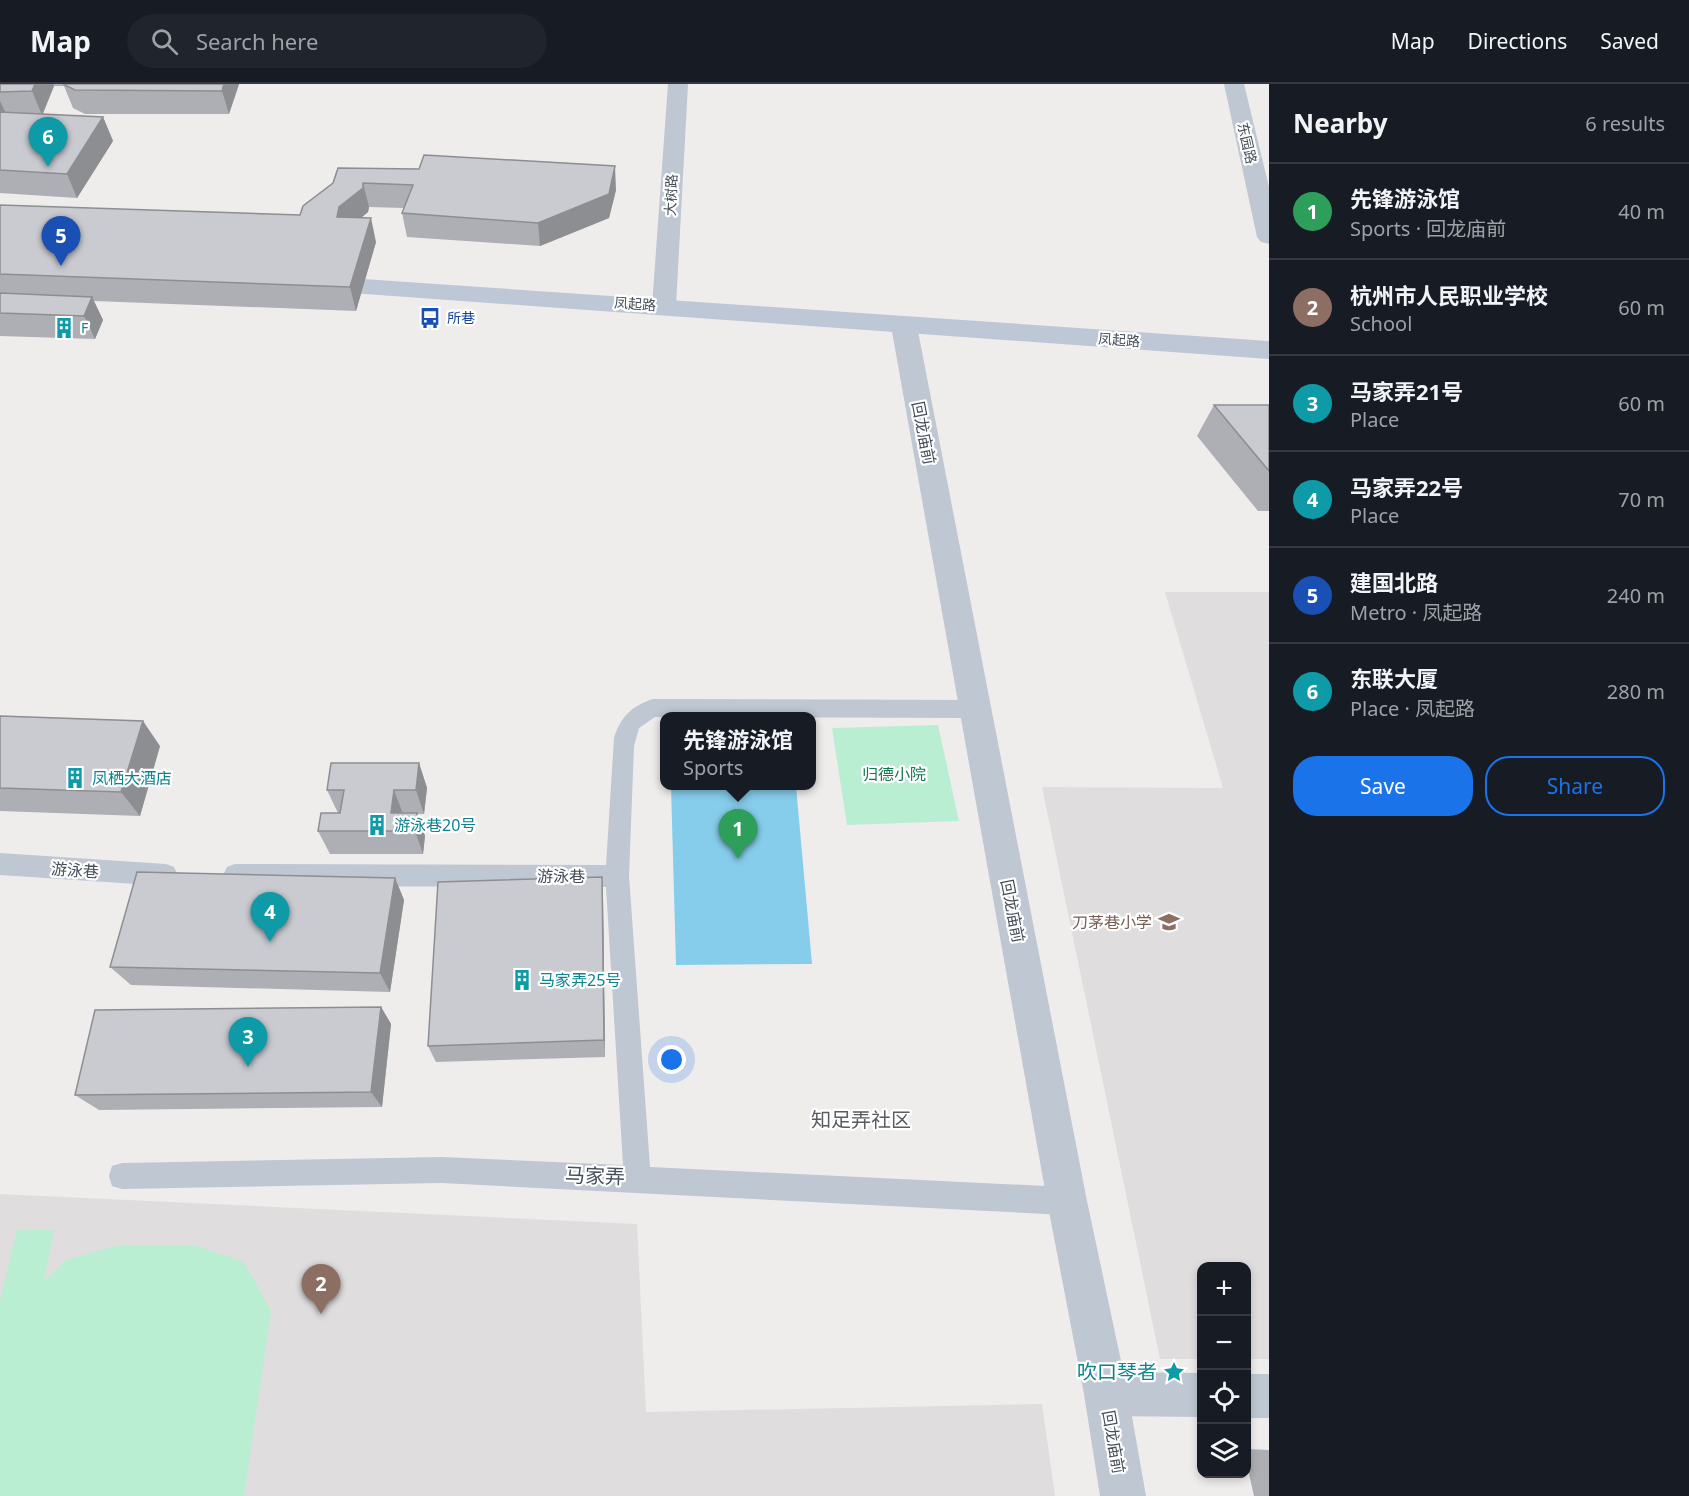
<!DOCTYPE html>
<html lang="en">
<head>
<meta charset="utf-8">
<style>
  :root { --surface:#171b24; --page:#20242c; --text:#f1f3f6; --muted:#9ea1a6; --line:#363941; --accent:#1a73e8 }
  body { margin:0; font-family:"Noto Sans","Noto Sans SC",sans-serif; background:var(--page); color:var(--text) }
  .controls { position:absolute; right:18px; bottom:18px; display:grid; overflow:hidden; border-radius:12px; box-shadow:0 3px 9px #0003 }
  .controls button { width:54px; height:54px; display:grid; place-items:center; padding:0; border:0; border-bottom:2px solid var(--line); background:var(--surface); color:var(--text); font:30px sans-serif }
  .you { position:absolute; left:672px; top:976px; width:21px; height:21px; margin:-15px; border:4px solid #fff; border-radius:50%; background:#1a73e8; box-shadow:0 0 0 9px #1a73e833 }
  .badge { display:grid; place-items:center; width:39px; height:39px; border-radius:50%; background:var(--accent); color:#fff; font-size:20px; font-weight:700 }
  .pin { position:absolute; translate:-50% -50px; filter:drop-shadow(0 2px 3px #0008) }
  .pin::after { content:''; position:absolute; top:32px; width:21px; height:18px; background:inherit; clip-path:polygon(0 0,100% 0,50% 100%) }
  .popup { position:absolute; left:660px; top:628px; width:156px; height:78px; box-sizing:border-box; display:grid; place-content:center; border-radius:12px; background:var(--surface); filter:drop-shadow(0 2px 4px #0005); font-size:20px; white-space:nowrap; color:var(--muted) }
  .popup b { font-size:22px; color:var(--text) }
  .popup::after { content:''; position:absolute; left:50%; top:100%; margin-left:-12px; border:12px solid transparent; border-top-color:var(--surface) }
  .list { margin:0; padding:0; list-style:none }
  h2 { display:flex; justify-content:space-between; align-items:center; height:78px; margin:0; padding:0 24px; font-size:26px }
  h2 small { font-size:20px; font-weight:400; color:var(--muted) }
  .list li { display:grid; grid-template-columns:39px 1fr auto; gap:18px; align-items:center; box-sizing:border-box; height:96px; padding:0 24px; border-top:2px solid var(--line) }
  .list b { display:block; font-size:22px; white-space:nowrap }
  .list p { margin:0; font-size:20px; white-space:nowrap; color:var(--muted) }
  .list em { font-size:20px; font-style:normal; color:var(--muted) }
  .actions { display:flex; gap:12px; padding:18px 24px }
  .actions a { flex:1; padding:14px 0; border:2px solid var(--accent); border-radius:24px; text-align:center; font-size:21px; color:var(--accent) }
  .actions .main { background:var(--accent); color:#fff }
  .icon { flex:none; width:33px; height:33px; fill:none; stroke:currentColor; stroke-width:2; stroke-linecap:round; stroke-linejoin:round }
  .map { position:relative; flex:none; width:1269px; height:1412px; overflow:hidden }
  header { display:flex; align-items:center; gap:36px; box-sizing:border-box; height:84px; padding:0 30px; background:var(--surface); border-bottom:2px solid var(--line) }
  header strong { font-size:28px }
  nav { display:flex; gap:33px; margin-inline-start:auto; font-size:21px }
  .search { width:420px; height:54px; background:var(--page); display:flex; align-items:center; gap:15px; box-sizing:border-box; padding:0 21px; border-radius:33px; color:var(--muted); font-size:22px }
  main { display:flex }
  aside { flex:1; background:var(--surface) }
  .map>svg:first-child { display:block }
  .education { fill:#e0ddde }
  .green { fill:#b9eed2 }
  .water { fill:#86cdeb }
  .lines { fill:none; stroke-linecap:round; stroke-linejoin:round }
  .service { fill:#bfc7d2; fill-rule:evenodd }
  .pedestrian { fill:#bfc7d2; fill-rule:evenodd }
  .minor { fill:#bfc7d2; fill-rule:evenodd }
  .tertiary { fill:#bfc7d2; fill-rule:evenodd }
  .secondary { fill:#bec7d6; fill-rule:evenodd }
  .wall { fill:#adafb4 }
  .shaded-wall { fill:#8d8e92 }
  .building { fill:#c9cbd1; stroke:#8d8e92; stroke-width:1.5 }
  .labels { text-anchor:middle; stroke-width:4.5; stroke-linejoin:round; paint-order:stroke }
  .far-street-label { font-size:14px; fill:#454e59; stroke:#fff }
  .far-transit-label { font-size:14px; fill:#164399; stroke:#fff; text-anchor:start }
  .far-culture-label { font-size:14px; fill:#0d838f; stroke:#fff; text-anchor:start }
  .street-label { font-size:16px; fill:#454e59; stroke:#fff }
  .park-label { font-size:16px; fill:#167a51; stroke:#fff }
  .culture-label { font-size:16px; fill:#0d838f; stroke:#fff; text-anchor:start }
  .education-label { font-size:16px; fill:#785e54; stroke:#fff; text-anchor:end }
  .quarter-label { font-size:20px; fill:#595c61; stroke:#fff }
  .near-street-label { font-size:20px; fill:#454e59; stroke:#fff }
  .near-culture-label { font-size:20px; fill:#0d838f; stroke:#fff; text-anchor:end }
</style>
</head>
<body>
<header>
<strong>Map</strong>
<div class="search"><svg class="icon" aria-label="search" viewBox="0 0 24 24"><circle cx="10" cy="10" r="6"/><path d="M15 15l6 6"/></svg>Search here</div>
<nav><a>Map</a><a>Directions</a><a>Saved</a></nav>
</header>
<main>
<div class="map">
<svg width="1269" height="1412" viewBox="0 0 1269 1412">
  <rect width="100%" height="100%" fill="#efecec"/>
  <path class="education" d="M1165,508H1269V1275H1247L1246,1182H1202L1201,1275H1160L1042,703L1223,704Z
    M0,1110L637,1140L646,1328L1042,1320L1055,1412H0Z"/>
  <path class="green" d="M938,641L959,737L847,741L832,644Z
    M17,1146H54L44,1197L66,1176L119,1161H194L244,1178L271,1227L244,1412H0V1216Z"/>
  <path class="water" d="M671,702H796L812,880L676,881Z"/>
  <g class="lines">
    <path class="service" d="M653,615L975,616L983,619L986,625L983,631L975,634L655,633L639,644L634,662L629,792L650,1083L1067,1103L1077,1107L1081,1117L1077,1127L1067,1131L442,1099L122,1105L112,1102L109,1092L112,1082L122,1079L442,1073L623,1081L606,803L235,802L227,799L223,791L227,783L235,780L606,781L614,654C621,632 632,622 653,615Z
      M0,769L166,780L174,783L178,791L174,799L166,802L0,791Z"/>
    <path class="pedestrian" d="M1106,1288L1202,1289V1333L1106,1332L1091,1325L1084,1310L1091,1295Z
      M1246,1290H1269V1334H1246Z"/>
    <path class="minor" d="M668,0H688L676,222L673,228L664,230L655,228L652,222Z
      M1224,0H1244L1269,103V160L1261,158L1257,153Z"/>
    <path class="tertiary" d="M904,234L913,236L917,242L1087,1117L1128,1310L1146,1412H1100L1084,1310L1047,1117L891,242L895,236Z"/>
    <path class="secondary" d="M319,192L1269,257V275L310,206L307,200L310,194Z"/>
  </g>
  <path class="wall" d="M0,0H239L229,30H85L73,24L64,2H54L43,30L103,33L113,57L77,114L0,109Z
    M338,84L616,106L609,134L540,162L407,153L402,129L404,124L369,123L368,128L361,134L376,158L356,227L94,217L103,236L95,255L0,252V121L300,131L333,99Z
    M1214,321H1269V427H1258L1197,352Z
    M0,632L160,662L140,732L0,727Z
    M419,679L427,704L424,730H417L425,752L423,770H330L318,747L338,729L327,706Z
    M395,794L404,816L390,908L131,901L110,883Z
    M603,815L605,973L436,978L428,962Z
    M381,923L391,940L382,1023L99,1026L75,1011Z
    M1246,1365L1269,1366V1412H1254L1246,1377Z"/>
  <path class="shaded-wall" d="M35,0H53L54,2L42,31L32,7Z
    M224,0H239L229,30L222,7Z
    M0,17L10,38L0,49Z
    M103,33L113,57L77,114L67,90Z
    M615,82L616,106L609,134L540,162L538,139Z
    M363,99L369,123L368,128L345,147L337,133L339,123Z
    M371,134L376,158L356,227L350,203Z
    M92,213L103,236L95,255L84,232Z
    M143,637L160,662L140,732L121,708Z
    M419,679L427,704L424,730L416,706Z
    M394,706L403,730L391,729Z
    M417,729L425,752L423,770L415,747Z
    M602,793L603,815L605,973L604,956Z
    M395,794L404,816L390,908L380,889Z
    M381,923L391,940L382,1023L371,1008Z"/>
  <path class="building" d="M0,0H35L32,7L0,8Z
    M63,0H224L222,7L75,6Z
    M0,28L103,33L67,90L0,86Z
    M424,71L615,82L609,110L538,139L402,129L413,101L363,99V104L339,123L337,133L371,134L350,203L0,190V121L300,131L303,122L333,99L338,84L419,85Z
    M0,209L92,213L84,232L0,229Z
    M1214,321H1269V387Z
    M0,632L143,637L121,708L0,704Z
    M331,679H419L416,706H394L391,729H417L415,747H318L321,729H340L344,706H327Z
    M137,788L395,794L380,889L110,883Z
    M602,793L604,956L428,962L438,798Z
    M381,923L371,1008L75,1011L95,926Z"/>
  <defs>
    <symbol id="bus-bare" viewBox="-9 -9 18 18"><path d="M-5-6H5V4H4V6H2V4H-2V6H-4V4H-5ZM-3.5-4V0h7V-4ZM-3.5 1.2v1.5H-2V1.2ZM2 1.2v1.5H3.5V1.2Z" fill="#1a4fb4" stroke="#fff" stroke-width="2.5" paint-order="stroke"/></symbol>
    <symbol id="building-bare" viewBox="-9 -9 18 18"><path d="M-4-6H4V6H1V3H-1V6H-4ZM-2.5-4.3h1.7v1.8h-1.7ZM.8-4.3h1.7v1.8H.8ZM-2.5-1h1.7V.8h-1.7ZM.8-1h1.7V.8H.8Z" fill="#0f9aa8" stroke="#fff" stroke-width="2.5" paint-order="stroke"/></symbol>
    <symbol id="school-bare" viewBox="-9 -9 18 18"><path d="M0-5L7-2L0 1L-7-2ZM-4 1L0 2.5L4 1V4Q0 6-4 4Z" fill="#8d6e63" stroke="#fff" stroke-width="2.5" paint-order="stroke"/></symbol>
    <symbol id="sight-bare" viewBox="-9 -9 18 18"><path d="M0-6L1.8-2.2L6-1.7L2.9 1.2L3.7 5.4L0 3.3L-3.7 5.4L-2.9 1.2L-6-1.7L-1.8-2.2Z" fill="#0f9aa8" stroke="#fff" stroke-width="2.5" paint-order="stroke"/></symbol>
  </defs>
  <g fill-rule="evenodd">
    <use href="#bus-bare" x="415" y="219" width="30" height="30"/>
    <use href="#building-bare" x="49" y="229" width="30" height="30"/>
    <use href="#building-bare" x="60" y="679" width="30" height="30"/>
    <use href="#building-bare" x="362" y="726" width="30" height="30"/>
    <use href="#school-bare" x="1154" y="823" width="30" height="30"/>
    <use href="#building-bare" x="507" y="881" width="30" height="30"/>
    <use href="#sight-bare" x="1159" y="1273" width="30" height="30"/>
  </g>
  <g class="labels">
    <g class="far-street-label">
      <text transform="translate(1247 59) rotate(77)" y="5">东园路</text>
      <text transform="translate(671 111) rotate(-87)" y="5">大树路</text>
      <text transform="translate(635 220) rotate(4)" y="5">凤起路</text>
      <text transform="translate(1119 256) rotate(4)" y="5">凤起路</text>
    </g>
    <g class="far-transit-label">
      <text x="447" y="239">所巷</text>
    </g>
    <g class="far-culture-label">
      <text x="81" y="249">F</text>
    </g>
    <g class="street-label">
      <text transform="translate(924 349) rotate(79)" y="6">回龙庙前</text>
      <text transform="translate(75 786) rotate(4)" y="6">游泳巷</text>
      <text x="561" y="798">游泳巷</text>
      <text transform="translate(1013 827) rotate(79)" y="6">回龙庙前</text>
      <text transform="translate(1114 1358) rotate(80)" y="6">回龙庙前</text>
    </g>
    <g class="park-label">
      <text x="894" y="696">归德小院</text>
    </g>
    <g class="culture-label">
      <text x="92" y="700">凤栖大酒店</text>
      <text x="394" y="747">游泳巷20号</text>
      <text x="539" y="902">马家弄25号</text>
    </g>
    <g class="education-label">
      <text x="1152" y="844">刀茅巷小学</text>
    </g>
    <g class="quarter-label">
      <text x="861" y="1043">知足弄社区</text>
    </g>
    <g class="near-street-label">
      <text transform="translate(595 1092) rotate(2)" y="7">马家弄</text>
    </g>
    <g class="near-culture-label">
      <text x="1157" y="1295">吹口琴者</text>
    </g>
  </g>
</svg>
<div class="controls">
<button>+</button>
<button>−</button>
<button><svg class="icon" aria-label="locate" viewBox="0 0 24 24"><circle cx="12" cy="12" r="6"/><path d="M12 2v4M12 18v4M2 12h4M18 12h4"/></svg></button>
<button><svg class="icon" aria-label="layers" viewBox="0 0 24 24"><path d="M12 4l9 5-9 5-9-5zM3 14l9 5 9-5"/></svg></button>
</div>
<div class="you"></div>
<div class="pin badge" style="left:738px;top:775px;background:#2e9e5b">1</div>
<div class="popup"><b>先锋游泳馆</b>Sports</div>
<div class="pin badge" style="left:321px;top:1230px;background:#8d6e63">2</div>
<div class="pin badge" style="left:248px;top:983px;background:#0f9aa8">3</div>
<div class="pin badge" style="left:270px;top:858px;background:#0f9aa8">4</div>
<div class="pin badge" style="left:61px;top:182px;background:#1a4fb4">5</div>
<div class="pin badge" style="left:48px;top:83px;background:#0f9aa8">6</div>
</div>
<aside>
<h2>Nearby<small>6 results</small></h2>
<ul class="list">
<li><span class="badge" style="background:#2e9e5b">1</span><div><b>先锋游泳馆</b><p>Sports · 回龙庙前</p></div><em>40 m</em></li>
<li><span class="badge" style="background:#8d6e63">2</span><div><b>杭州市人民职业学校</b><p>School</p></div><em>60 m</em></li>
<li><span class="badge" style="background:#0f9aa8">3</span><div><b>马家弄21号</b><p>Place</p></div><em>60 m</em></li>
<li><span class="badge" style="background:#0f9aa8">4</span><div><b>马家弄22号</b><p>Place</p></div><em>70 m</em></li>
<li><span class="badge" style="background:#1a4fb4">5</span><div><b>建国北路</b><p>Metro · 凤起路</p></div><em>240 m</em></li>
<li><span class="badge" style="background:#0f9aa8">6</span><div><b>东联大厦</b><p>Place · 凤起路</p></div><em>280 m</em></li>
</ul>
<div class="actions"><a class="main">Save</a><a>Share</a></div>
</aside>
</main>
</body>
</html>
